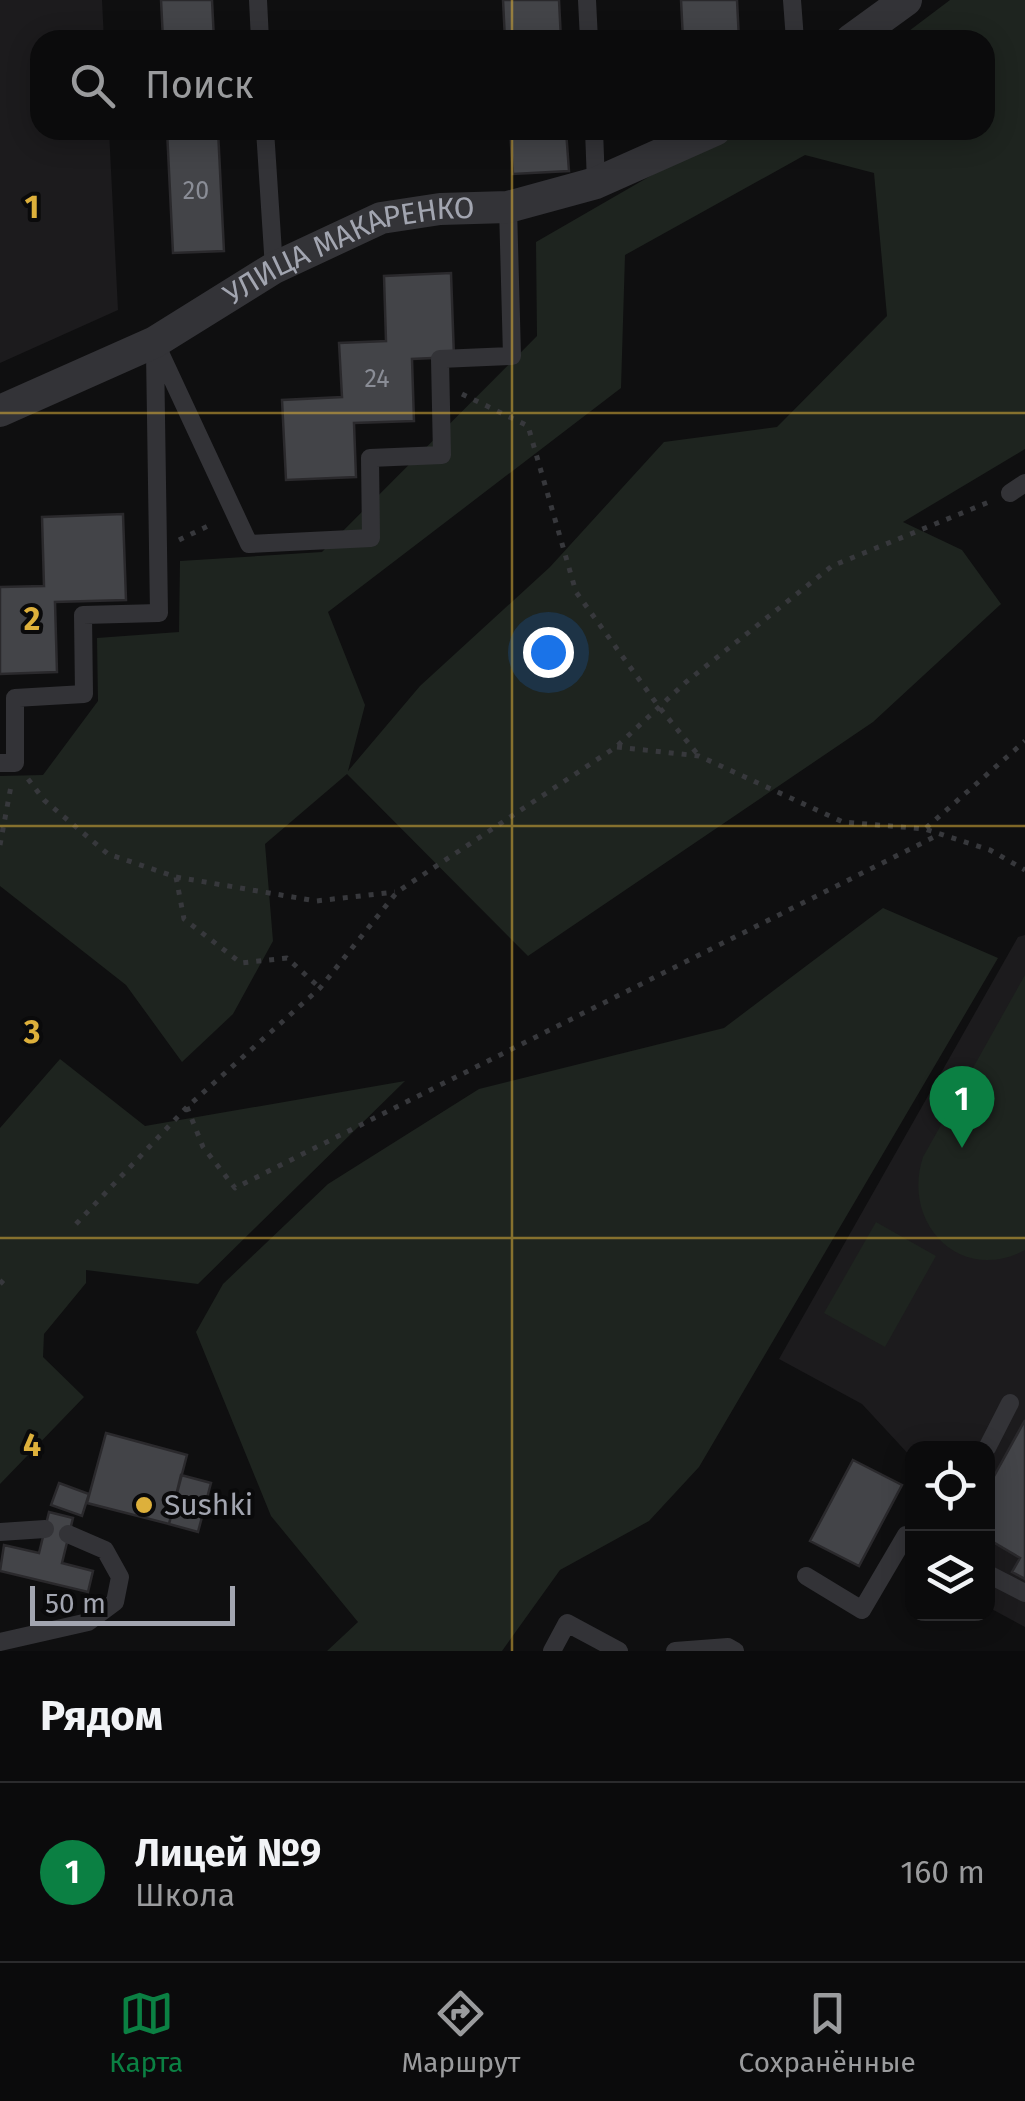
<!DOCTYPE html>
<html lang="ru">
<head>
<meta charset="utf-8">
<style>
  :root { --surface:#0b0b0c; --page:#141415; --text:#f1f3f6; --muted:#9a9b9d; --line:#2b2b2d; --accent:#0b8043 }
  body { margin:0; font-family:"Fira Sans",sans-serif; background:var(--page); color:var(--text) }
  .controls { position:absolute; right:30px; bottom:30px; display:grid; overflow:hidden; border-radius:20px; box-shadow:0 5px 25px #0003 }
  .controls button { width:90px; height:90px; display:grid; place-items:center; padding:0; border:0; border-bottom:2px solid var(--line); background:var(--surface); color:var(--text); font:50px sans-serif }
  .scale { position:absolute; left:30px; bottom:25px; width:205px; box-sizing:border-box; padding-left:10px; border:5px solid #a2a5b0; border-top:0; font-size:28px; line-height:35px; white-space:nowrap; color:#a2a5b0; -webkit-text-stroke:8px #0a0a0b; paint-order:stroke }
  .you { position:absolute; left:548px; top:652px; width:35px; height:35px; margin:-25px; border:8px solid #fff; border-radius:50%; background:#1a73e8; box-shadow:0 0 0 15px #1a73e833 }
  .badge { display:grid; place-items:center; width:65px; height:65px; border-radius:50%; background:var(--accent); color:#fff; font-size:32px; font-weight:700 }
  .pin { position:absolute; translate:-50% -82px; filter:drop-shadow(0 2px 5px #0008) }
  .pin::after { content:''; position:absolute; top:52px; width:35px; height:30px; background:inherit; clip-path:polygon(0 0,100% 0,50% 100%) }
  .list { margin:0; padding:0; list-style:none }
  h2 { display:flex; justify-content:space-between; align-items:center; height:130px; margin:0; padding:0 40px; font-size:42px }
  h2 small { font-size:32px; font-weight:400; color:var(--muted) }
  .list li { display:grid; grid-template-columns:65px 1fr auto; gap:30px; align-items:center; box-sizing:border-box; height:180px; padding:0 40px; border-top:2px solid var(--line) }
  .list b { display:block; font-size:38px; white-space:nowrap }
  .list p { margin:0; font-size:32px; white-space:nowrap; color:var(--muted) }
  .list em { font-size:32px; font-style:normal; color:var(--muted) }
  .icon { flex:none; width:55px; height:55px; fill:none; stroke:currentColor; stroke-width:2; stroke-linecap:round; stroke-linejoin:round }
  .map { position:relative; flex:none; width:1025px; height:1651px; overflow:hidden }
  .search { position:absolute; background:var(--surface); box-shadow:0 5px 25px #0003; left:30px; right:30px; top:30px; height:110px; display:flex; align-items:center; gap:25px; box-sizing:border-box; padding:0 35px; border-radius:30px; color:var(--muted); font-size:38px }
  .sheet { height:310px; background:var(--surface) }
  nav { display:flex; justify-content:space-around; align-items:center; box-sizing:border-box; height:140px; border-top:2px solid var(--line); background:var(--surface); font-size:28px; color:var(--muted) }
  nav a { display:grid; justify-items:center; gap:5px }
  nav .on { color:var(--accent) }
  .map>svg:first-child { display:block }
  .built { fill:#1c1b1d }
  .green { fill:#1e241f; fill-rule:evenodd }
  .building { fill:#434448; stroke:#2a292c; stroke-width:2.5 }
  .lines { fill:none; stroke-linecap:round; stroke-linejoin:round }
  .path { stroke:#37383c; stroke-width:5; stroke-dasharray:5 8; stroke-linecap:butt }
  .lane { stroke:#333337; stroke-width:18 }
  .street { stroke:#333337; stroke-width:32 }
  .grid { fill:none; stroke:#ddb03b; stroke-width:2.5; stroke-opacity:0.55 }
  .poi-dot { fill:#ddb03b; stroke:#0a0a0b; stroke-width:4 }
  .labels { text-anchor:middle; stroke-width:8; stroke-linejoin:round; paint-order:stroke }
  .number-label { font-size:25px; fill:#8a8d96 }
  .street-label { font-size:30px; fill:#a2a5b0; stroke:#0a0a0b }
  .poi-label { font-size:30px; fill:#a2a5b0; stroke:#0a0a0b; text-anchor:start }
  .grid-label { font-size:32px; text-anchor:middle; font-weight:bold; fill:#ddb03b; stroke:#0a0a0b; stroke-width:8; stroke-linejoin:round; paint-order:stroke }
</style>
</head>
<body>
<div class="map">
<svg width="1025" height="1651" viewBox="0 0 1025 1651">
  <rect width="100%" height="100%" fill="#0f0f10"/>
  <path class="built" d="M0,0H102L104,40H40V130H109L118,310L0,363Z
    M1025,935V1627L988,1607V1448H912V1458L862,1404L779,1359L1018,937Z"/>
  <path class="green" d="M950,0H1025V449L903,522L962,550L1001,604L873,722L528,956L347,774L265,844L273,941L233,1014L182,1062L126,985L0,886V776L43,775L98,701L97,638L179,632L180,561L322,552L537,336L536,242L730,130H985V40H897ZM805,155L874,173L887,316L777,427L664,442L550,567L420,686L348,771L365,705L328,612L621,388L625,255Z
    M883,908L998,958L699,1467L649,1521L560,1570L502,1651H327L358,1622L271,1516L196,1332L223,1284L328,1184L479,1089L724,1028Z
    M1025,975V1250C960,1285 901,1223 923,1157Z
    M60,1059L145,1126L405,1081L198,1284L86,1270V1283L44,1334L43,1357L84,1397L0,1484V1128Z
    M876,1222L936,1256L885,1347L824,1313Z"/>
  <path class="building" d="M161,0H212L214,40H163Z
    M503,0H559L561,40H505Z
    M681,0H737L739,40H683Z
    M167,130H218L224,251L173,253Z
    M510,130H566L569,171L513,174Z
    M451,273L454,357L412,359L414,421L354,423L356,477L286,480L282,400L342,397L339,343L386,341L384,276Z
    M123,514L126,600L55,602L57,672L0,674V587L44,586L42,517Z
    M1025,1420V1579L1012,1572L1020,1558L988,1539V1487Z
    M106,1433L187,1455L169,1524L87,1503Z
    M853,1460L902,1485L859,1566L810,1541Z
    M181,1475L211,1483L198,1532L169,1524Z
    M59,1483L89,1494L82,1516L51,1505Z
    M49,1512L73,1518L62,1563L93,1571L88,1592L0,1571L4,1545L39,1553Z"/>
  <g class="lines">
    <path class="path" d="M462,394L528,426L576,592L659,707L699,756
      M179,540L214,523
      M617,747L699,756L843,822L925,829L990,850L1025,870
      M28,779L44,800L108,854L176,877L184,919L241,963L287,958L320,988
      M926,828L1025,741
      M0,845L11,786
      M176,877L316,901L395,892
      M187,1107L203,1147L235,1188L940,834
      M76,1224L187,1107L320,988L397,892L616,747L686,682L832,566L989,502
      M0,1284L8,1275"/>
    <path class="lane" d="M258,0L260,40
      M587,0L589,40
      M792,0L795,40
      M265,130L274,268
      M594,130L596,183
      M155,342L249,544L371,538L370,458L442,455L440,359L512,356L508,207
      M1010,493L1025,483
      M0,763H15V698L84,694L83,615L159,613L155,352
      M987,1448L1010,1403
      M0,1532L45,1529
      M988,1574L1025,1593
      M806,1576L862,1610L906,1535L912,1537
      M0,1642L88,1622L115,1602L120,1577L105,1550L68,1534
      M552,1651L567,1623L619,1651
      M675,1651L728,1647L735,1651"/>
    <g class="street">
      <path d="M851,40L906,0"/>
      <path id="s1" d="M0,411L155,342L274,268L381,218L440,209L508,207L596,183L715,130"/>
    </g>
  </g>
  <path class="grid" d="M512,0V40M512,130V1651M0,413H1025M0,826H1025M0,1238H1025"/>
  <circle class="poi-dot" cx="144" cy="1505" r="10"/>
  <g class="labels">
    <g class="number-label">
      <text x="196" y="199">20</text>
      <text x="377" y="387">24</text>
    </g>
    <g class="street-label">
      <text dy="10" stroke="none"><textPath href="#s1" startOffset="388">УЛИЦА МАКАРЕНКО</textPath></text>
    </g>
    <g class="poi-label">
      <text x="164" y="1515">Sushki</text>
    </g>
  </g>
  <g class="grid-label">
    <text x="32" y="218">1</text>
    <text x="32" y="630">2</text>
    <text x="32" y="1043">3</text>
    <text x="32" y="1456">4</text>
  </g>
</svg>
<div class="controls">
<button><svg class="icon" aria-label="locate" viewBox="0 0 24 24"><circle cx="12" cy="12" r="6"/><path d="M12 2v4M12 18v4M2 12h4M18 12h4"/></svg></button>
<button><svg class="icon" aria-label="layers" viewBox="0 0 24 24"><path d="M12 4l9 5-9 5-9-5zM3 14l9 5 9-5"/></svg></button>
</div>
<div class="scale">50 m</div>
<div class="you"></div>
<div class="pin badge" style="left:962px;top:1148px">1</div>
<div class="search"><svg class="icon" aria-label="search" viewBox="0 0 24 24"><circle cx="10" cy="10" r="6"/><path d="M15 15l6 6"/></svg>Поиск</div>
</div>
<section class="sheet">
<h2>Рядом<small></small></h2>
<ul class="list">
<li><span class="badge">1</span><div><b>Лицей №9</b><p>Школа</p></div><em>160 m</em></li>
</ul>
</section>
<nav>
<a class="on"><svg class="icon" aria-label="map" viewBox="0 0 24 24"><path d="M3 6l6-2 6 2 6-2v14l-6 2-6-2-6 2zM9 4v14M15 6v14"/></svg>Карта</a>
<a><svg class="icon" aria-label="directions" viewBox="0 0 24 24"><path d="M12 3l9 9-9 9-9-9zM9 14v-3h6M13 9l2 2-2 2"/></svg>Маршрут</a>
<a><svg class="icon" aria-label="saved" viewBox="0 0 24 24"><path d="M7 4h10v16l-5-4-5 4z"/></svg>Сохранённые</a>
</nav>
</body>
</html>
